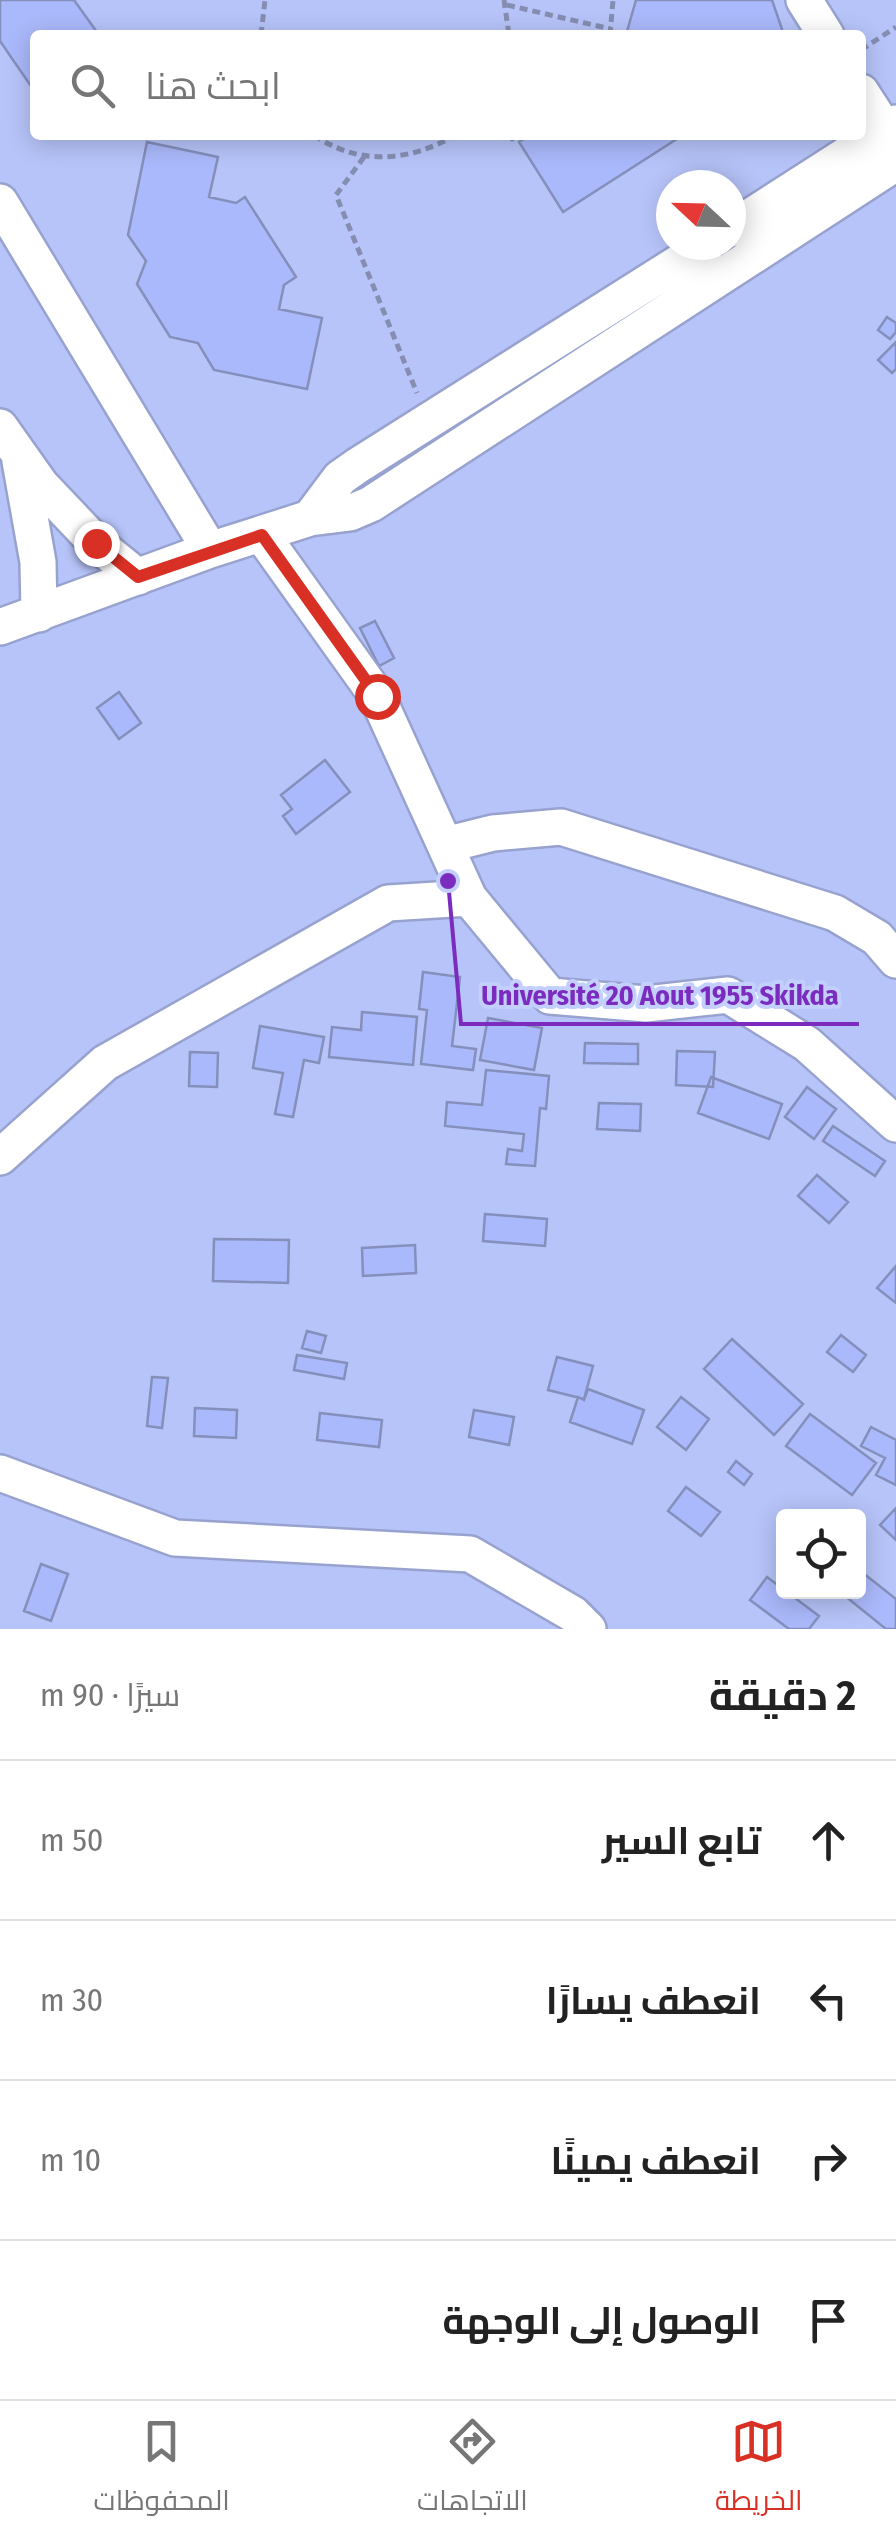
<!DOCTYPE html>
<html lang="ar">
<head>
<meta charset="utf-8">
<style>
  :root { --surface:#fff; --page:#f2f2f2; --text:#222; --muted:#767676; --line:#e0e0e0; --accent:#d93025 }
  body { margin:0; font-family:"Fira Sans Condensed",Cairo,sans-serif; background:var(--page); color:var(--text); direction:rtl }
  .controls { position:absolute; right:30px; bottom:30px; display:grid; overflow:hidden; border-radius:10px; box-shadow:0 5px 25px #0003 }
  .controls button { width:90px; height:90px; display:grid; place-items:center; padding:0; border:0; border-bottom:2px solid var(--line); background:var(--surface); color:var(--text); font:50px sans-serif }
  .compass { position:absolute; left:656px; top:170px; width:90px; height:90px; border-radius:50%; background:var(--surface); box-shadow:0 5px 25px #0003; rotate:292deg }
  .stop { position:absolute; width:30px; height:30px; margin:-22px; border:8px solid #d93025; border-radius:50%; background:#fff }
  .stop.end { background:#d93025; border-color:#fff; box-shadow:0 2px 10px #0008 }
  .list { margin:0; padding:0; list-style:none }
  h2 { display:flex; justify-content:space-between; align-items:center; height:130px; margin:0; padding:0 40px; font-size:42px }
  h2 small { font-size:32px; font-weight:400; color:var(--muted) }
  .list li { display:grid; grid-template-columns:65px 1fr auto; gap:30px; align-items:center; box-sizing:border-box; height:160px; padding:0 40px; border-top:2px solid var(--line) }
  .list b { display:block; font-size:38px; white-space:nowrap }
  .list em { font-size:32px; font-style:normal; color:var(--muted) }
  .icon { flex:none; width:55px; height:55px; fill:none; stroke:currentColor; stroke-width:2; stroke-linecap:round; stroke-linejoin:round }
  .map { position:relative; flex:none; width:896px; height:1629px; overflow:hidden; direction:ltr }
  .search { position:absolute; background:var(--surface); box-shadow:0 5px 25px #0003; left:30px; right:30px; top:30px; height:110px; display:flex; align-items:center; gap:25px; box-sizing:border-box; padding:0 35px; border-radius:10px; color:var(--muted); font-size:38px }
  .sheet { height:770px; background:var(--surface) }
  nav { display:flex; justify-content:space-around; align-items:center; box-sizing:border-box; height:140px; border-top:2px solid var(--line); background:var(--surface); font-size:28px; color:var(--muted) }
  nav a { display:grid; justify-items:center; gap:5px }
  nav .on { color:var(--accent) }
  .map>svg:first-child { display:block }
  .built { fill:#b7c4f9; fill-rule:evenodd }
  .building { fill:#aab9fb; stroke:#848fbb; stroke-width:2.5 }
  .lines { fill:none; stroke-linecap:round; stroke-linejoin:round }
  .minor-casing { stroke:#98a2cf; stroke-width:40 }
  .path { stroke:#858eb1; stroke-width:5; stroke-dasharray:8 5; stroke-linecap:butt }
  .minor { stroke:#fff; stroke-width:35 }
  .route { stroke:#d93025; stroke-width:12 }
  .leader { fill:none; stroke:#7b2cbf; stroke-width:4 }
  .callout-dot { fill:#7b2cbf; stroke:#c3cffe; stroke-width:4 }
  .callout-label { font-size:28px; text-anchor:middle; font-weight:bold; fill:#7b2cbf; stroke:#c3cffe; stroke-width:8; stroke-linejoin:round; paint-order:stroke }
</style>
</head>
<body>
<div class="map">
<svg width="896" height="1629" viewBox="0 0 896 1629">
  <rect width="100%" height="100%" fill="#c3cffe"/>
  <path class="built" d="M0,0H896V1629H0ZM35,35H861V135H35ZM671,185H731V245H671ZM784,1516H858V1592H784Z"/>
  <path class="building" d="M0,0H74L99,35H35V92L0,41Z
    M636,0H772L784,35H626Z
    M530,135H683L563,212L519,142Z
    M147,142L218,157L209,197L236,203L245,197L296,277L284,285L279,309L322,318L307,389L214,370L198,343L170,337L137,284L146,261L128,235Z
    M887,317L896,323V332L890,339L878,330Z
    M896,342V369L892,373L878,360Z
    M375,621L394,658L379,666L360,628Z
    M119,692L141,723L119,739L97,708Z
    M325,760L350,792L296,834L283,816L292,809L281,795Z
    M423,972L460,977L452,1046L476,1049L473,1070L421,1064L427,1010L419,1009Z
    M362,1012L417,1017L413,1065L329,1057L332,1027L361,1030Z
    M488,1018L542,1028L534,1070L480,1060Z
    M260,1026L324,1037L319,1063L304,1060L293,1117L275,1114L283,1073L253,1068Z
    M585,1043L638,1044V1064L584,1063Z
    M677,1051L715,1052L713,1087L676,1085Z
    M190,1052L218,1053L217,1087L189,1086Z
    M486,1070L549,1076L546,1109L540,1108L535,1166L506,1164L508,1149L522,1151L524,1134L445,1126L447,1102L482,1105Z
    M711,1077L782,1104L769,1139L698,1113Z
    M807,1087L836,1109L814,1139L785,1117Z
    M599,1103L641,1104L640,1131L597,1129Z
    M833,1126L885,1161L875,1176L823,1141Z
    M817,1175L848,1202L829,1223L798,1196Z
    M485,1214L547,1219L545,1246L483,1241Z
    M214,1239L289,1240L288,1283L213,1281Z
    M415,1245L416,1273L363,1276L362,1248Z
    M896,1266V1303L877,1288Z
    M307,1331L326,1336L321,1353L302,1348Z
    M841,1335L866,1355L853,1372L827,1352Z
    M732,1339L803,1404L774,1435L704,1369Z
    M297,1355L347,1363L344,1379L294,1370Z
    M557,1357L593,1366L584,1399L548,1390Z
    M152,1377L168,1378L162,1428L147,1426Z
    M588,1389L644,1410L632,1444L570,1422L578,1397L584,1400Z
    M681,1397L709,1419L686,1450L657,1427Z
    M195,1408L237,1410L236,1438L194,1436Z
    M474,1410L514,1417L509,1445L469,1437Z
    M320,1413L382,1420L379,1447L317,1440Z
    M810,1414L876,1463L852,1495L786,1446Z
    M871,1427L896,1440V1485L876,1475L885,1458L861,1446Z
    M736,1461L752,1474L744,1485L728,1472Z
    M686,1487L720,1512L701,1536L668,1511Z
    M896,1508V1540L880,1525Z
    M41,1564L68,1574L51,1621L24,1611Z
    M858,1569L896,1599V1629H886L840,1592H858Z
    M767,1577L819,1616L809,1629H789L750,1600Z"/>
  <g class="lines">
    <defs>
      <path id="minor" d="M804,0L826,35
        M861,92L896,146
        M0,202L210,550
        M731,229L896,123
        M707,245L357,466L340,478L310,518L350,513L371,504L896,163
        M0,427L41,485L96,543L138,577
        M20,461L38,562L39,614
        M262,535L377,696L469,898L550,996L646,1004L728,995L807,1044L896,1124
        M0,627L210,550L310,518
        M445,845L493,833L561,827L835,913L877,938L896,960
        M0,1157L105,1063L388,903L469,898
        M0,1473L175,1538L470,1554L573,1614L588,1629"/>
    </defs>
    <use href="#minor" class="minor-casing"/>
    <path class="path" d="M504,0L509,35
      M507,5L611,29
      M261,35L265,0
      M610,35L613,0
      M861,50L896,27
      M314,135C358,166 410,162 455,135
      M510,135L512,139L517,135
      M364,157L336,195L417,393"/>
    <use href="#minor" class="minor"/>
  </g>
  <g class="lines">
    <path class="route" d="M96,543L138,577L262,535L377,696"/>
  </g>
  <path class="leader" d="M448 881L461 1024H859"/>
  <circle class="callout-dot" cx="448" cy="881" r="10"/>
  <g class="callout-label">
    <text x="660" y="1005">Université 20 Aout 1955 Skikda</text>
  </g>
</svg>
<div class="controls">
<button><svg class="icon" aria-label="locate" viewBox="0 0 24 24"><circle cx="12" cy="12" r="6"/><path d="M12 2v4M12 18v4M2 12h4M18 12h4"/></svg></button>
</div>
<svg class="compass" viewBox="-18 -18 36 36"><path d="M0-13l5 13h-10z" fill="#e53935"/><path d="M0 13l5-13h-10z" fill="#767676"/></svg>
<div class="stop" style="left:377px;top:696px"></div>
<div class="stop end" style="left:96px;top:543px"></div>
<div class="search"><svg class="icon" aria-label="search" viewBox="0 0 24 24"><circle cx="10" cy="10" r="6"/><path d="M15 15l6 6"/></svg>ابحث هنا</div>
</div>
<section class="sheet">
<h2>2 دقيقة<small>سيرًا · 90 m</small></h2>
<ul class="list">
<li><svg class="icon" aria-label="ahead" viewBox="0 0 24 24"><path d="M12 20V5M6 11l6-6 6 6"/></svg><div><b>تابع السير</b></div><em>50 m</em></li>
<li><svg class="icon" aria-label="left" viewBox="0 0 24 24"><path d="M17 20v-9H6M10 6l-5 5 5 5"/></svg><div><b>انعطف يسارًا</b></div><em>30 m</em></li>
<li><svg class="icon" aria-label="right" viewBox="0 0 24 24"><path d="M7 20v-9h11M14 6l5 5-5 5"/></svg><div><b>انعطف يمينًا</b></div><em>10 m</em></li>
<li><svg class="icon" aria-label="arrive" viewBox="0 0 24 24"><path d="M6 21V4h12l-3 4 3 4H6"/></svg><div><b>الوصول إلى الوجهة</b></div></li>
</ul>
</section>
<nav>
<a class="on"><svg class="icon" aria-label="map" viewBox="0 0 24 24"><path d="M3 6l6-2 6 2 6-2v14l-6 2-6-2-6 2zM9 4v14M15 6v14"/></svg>الخريطة</a>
<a><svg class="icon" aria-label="directions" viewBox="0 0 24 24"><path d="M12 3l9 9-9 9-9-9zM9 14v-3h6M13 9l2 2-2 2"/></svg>الاتجاهات</a>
<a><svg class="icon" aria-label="saved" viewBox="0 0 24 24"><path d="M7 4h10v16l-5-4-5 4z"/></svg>المحفوظات</a>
</nav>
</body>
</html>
